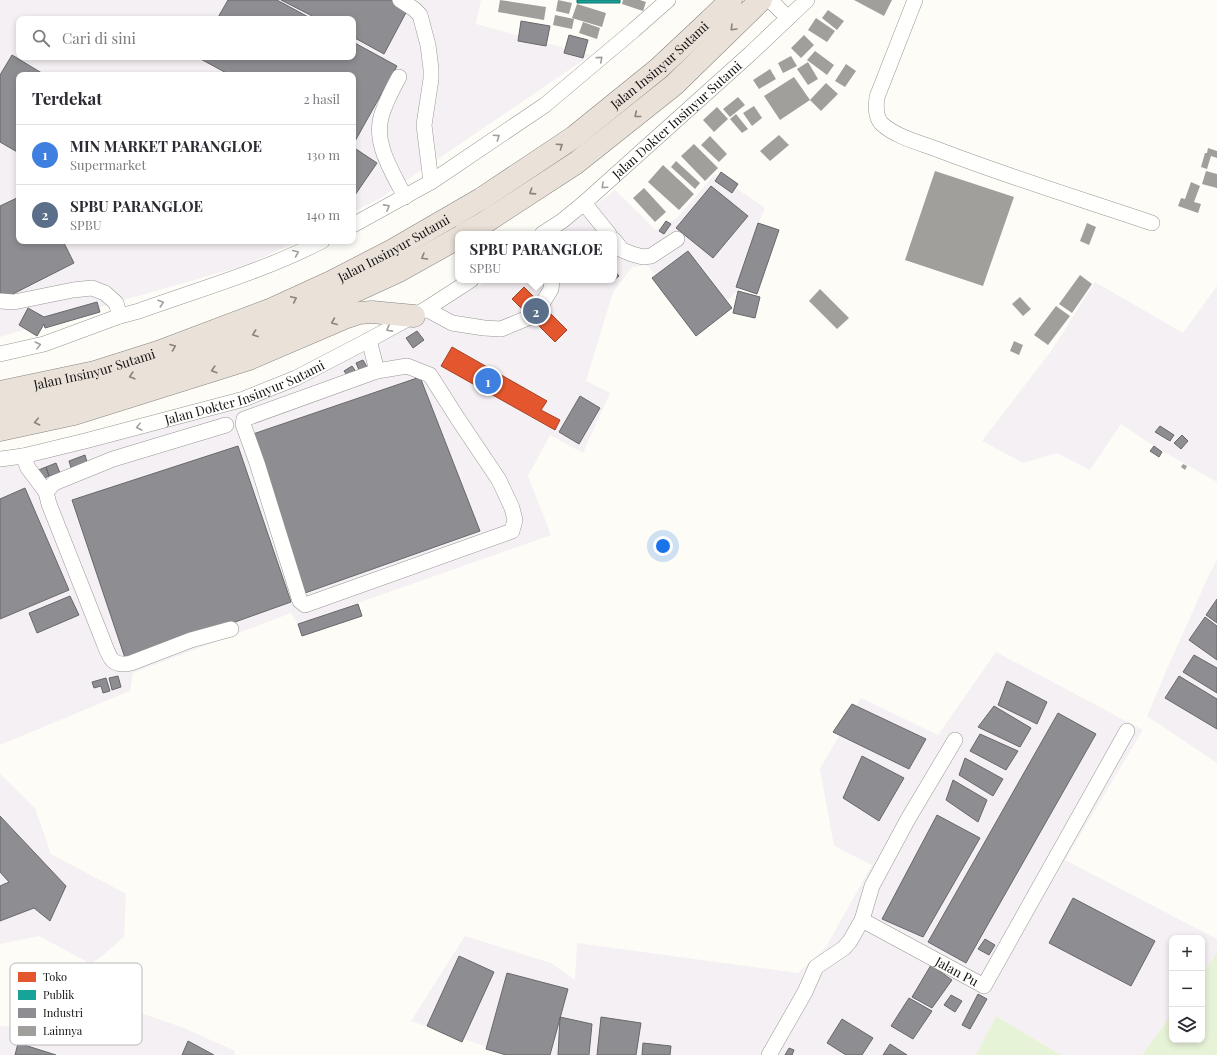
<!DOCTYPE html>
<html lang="id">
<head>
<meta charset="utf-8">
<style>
  :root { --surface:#fff; --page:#f2f2f3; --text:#2b2b33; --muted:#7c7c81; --line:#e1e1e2; --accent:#2563eb }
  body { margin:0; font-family:"Playfair Display",serif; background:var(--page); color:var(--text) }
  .controls { position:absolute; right:12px; bottom:12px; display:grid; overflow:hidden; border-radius:8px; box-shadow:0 2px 6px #0003 }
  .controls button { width:36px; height:36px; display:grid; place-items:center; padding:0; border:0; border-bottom:1px solid var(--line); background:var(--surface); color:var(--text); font:20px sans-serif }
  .you { position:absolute; left:663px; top:546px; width:14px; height:14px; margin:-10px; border:3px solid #fff; border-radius:50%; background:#1a73e8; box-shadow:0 0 0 6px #1a73e833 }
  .badge { display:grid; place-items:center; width:26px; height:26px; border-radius:50%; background:var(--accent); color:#fff; font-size:13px; font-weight:700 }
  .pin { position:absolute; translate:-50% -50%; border:2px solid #fff; box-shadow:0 1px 4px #0006 }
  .popup { position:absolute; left:455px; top:231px; width:162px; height:52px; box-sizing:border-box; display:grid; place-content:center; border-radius:8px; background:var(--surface); filter:drop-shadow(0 1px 3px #0005); font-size:13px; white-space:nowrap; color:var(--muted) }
  .popup b { font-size:15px; color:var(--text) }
  .popup::after { content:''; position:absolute; left:50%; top:100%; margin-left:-8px; border:8px solid transparent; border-top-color:var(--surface) }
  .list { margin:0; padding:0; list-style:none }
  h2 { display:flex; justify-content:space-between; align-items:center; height:52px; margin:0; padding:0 16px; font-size:17px }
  h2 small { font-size:13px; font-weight:400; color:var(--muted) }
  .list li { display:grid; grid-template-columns:26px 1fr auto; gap:12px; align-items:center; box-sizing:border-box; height:60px; padding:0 16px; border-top:1px solid var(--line) }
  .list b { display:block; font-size:15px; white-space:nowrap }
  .list p { margin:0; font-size:13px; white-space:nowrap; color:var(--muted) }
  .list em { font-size:13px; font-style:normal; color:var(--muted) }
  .icon { flex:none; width:22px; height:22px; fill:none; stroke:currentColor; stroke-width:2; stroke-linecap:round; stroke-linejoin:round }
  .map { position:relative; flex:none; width:1217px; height:1055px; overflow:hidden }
  .search { position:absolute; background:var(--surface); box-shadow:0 2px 6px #0003; left:16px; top:16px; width:340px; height:44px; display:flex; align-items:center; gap:10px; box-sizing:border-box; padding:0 14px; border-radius:8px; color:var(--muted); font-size:15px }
  .panel { position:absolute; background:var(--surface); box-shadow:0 2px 6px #0003; left:16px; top:72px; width:340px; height:172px; border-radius:8px }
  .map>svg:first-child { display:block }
  .industrial { fill:#f5f0f3; fill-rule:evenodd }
  .green { fill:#e7f3d7 }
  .shops { fill:#e4572e; stroke:#a54225 }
  .public { fill:#17a398; stroke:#157770 }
  .industry { fill:#8d8d92; stroke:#68686b }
  .building { fill:#a19f9c }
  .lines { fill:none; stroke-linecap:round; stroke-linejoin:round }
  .minor-casing { stroke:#979795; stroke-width:16 }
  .highway-casing { stroke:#858482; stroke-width:23 }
  .minor { stroke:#fffffe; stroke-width:15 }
  .highway { stroke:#eae1d8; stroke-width:22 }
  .oneway { stroke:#88837e }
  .oneway2 { stroke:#a0a09f }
  .labels { text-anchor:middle; stroke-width:4; stroke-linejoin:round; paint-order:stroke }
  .street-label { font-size:13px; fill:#111; stroke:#fff }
  .key { fill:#fff; stroke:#b8b8b8; stroke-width:1 }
  .key-label { font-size:11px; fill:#111 }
</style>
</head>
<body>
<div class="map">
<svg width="1217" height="1055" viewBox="0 0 1217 1055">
  <rect width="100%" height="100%" fill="#fdfcf7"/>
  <path class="industrial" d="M0,0H481L476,24L591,55L379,199L353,212V75H19V241H296L250,264L124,300L0,337ZM19,19H353V57H19Z
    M715,174L765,208L752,239L738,291L698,325L647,265L632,267L613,292L586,381L610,393L583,453L550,435L528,476L551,535L298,624L291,613L133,673L130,691L0,745V465L300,384L489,280H614V234H556L571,224L615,190L656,230L677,218Z
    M1095,282L1183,333L1217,286V482L1157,448L1121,424L1090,470L1057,453L1023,463L982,441L1051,351Z
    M1217,560V763L1147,716L1167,669L1209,575Z
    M996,652L1143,730L1065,860L1217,939V953L1202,974V938H1172V1014L1142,1055H1061L996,1016L976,1055H511L411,1021L465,936L551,963L575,980L577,943L798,973L826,947L872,865L834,846L820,769L861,698L938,735Z
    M0,774L35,808L51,854L126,894L124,937L103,955L91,964L39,936L0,944Z
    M106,1001L184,1028L235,1051L234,1055H0V1026L31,1027Z"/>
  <path class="green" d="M1217,953V1055H1142L1172,1014V1040H1202V974Z
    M996,1016L1061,1055H976Z"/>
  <path class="shops" d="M524,287L567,330L555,342L512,299Z
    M452,347L547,401L541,410L560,420L555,430L441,366Z"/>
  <path class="public" d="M577,0H620V3H577Z"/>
  <path class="industry" d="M228,0H277L312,19H217Z
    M281,0H396L409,7L384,54L353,37V19H318Z
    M521,21L550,26L546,46L518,41Z
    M569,35L588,40L583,58L564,53Z
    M353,42L397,66L354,143L353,75H230L197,57H353Z
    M12,55L45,75H19V153L0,142V75Z
    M353,147L377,163L353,198Z
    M721,172L738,184L732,193L715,181Z
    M711,186L748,216L713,258L676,228Z
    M19,197V241H63L74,263L3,299L0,292V206Z
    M666,221L671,224L664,234L659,231Z
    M758,223L779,230L757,294L736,287Z
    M688,251L732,308L696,336L652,278Z
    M614,270L619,276L613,281L612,280H614Z
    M738,291L760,297L755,318L733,313Z
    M97,302L100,312L45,328L44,324L37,336L19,325L28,308L44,317Z
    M417,331L424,340L413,348L406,338Z
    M363,360L367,367L359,370L356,363Z
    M352,366L357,373L349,378L344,371Z
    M420,377L480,531L305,593L253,434Z
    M580,396L600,408L579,444L559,432Z
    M1160,426L1174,435L1170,441L1155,432Z
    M1182,435L1188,441L1181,449L1174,443Z
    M238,446L291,602L126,661L72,500Z
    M1154,446L1162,452L1159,457L1150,451Z
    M85,455L87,462L71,468L69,461Z
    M56,463L60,473L49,476L46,467Z
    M46,467L49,476L40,480L36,471Z
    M25,488L69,590L0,619V499Z
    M70,596L79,615L37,633L29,613Z
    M1217,599V623L1206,615Z
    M358,604L362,616L302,636L298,624Z
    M1205,617L1217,626V660L1189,640Z
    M1194,655L1217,668V693L1183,672Z
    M118,676L121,687L112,690L109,678Z
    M1179,676L1217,699V729L1165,698Z
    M106,678L110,691L103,693L101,686L94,688L92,682Z
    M1007,681L1047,702L1037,724L998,705Z
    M852,704L926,739L909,769L833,732Z
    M994,706L1031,728L1020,747L978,727Z
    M1058,713L1096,734L966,963L928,942Z
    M980,734L1018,751L1006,770L970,751Z
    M862,756L904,778L879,821L843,798Z
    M965,758L1003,779L993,796L959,775Z
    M953,780L987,800L978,822L946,800Z
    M937,815L980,838L923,937L882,919Z
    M0,816L66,886L50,921L34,908L0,921V886L9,882L0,872Z
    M1073,898L1155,941L1131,986L1049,943Z
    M985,939L995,945L989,955L978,949Z
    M459,956L494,972L462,1042L427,1026Z
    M931,965L952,980L932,1008L912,997Z
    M507,973L568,989L550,1055H506L486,1049Z
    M978,994L987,999L970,1029L962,1025Z
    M951,995L962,1001L955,1012L944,1005Z
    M909,998L932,1011L913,1039L891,1026Z
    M560,1017L592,1024L589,1055H558Z
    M601,1017L641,1023L636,1055H597Z
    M842,1019L873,1038L862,1055H846L827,1043Z
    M188,1041L214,1055H182Z
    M18,1043L56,1055H15Z
    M643,1043L671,1046L670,1055H642Z
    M890,1044L907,1055H883Z
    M789,1048L794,1050L792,1055H785Z"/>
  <path class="building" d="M500,0L546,7L544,20L498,12Z
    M558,0L572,3L569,14L556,11Z
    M623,0H640L646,2L643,11L622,4Z
    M854,0H892L884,16Z
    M577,4L606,13L602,27L572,18Z
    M828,10L844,21L837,30L822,18Z
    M555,15L574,19L572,29L553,25Z
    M816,18L835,31L827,42L808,30Z
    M583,22L600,28L597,39L579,33Z
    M804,35L814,45L801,58L791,48Z
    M815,51L834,65L827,75L807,60Z
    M791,56L797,66L783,73L778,63Z
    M808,62L818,79L808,85L797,69Z
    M846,64L856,71L845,87L835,81Z
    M770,69L776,79L759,89L753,80Z
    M794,77L810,100L826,83L838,94L821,111L810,100L780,120L764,96Z
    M738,97L745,105L730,117L723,109Z
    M754,106L762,118L752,126L743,113Z
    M717,107L728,119L714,132L703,120Z
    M736,114L748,129L742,133L730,119Z
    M779,135L789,145L770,161L760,151Z
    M710,136L727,154L719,162L701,145Z
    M694,144L718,168L705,181L681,156Z
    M1208,148L1217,151V158L1211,156L1207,169L1201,167L1205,153H1207Z
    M676,161L700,183L695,189L671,167Z
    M663,165L694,194L679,210L648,182Z
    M935,171L1014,197L983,286L905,260Z
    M1206,171L1217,174V188L1202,184Z
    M1191,182L1200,186L1194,202L1201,204L1198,213L1178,206L1181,198L1185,199Z
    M644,188L666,212L655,222L633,198Z
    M1087,223L1096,227L1089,245L1080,241Z
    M1080,275L1092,284L1072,313L1059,304Z
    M820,289L849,318L837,329L809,301Z
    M1020,297L1031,309L1023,316L1012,304Z
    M1056,306L1070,316L1048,345L1034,335Z
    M1014,341L1023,345L1019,355L1010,351Z
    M1183,464L1187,466L1185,470L1181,467Z"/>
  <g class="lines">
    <defs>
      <g id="minor">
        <path d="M400,0L414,9L420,15L428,45L431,69V79L424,125L431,182"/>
        <path d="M770,0L788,18"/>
        <path d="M915,0L877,97C876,105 875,116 881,123C895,137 921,143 939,150C1009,177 1081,199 1152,223"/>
        <path d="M399,77C393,88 387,100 383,111C371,141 392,171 405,197"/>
        <path d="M584,203L609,234"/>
        <path d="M353,225L431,182L545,105L634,30L668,0"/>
        <path id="s1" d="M542,234L562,221L584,203L750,54L807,0"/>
        <path d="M614,240L622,250L632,254L643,257L651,256L677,239"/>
        <path d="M0,301L14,302L73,290L92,288L105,293L116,303L120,316"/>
        <path d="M542,304L551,289L552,280"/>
        <path d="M426,309L452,323L484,328L501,329L530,317"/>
        <path d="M369,340L377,371"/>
        <path d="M0,354L44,344L120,316L139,311C200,289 264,271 322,241"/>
        <path d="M407,366L430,375L458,419L499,480L512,508L515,520L512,531L305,605L300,601L257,463L243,424L244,419L377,371Z"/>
        <path d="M226,425L113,459L54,483L46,492L49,504L102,638C109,655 110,668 131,663L191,640L231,629"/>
        <path d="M23,456L28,468L46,492"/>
        <path id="s2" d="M0,459L23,456L85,441L244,399L296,378L369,340L426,309L471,280"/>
        <path d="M862,920L872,886L908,819L955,740"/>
        <path id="s3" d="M769,1055L805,992L816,967L844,948L850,941L862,920L984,986L1127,731"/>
      </g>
      <g id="highway">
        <path d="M464,234L484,223L576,163L674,85L761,0"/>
        <path id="s4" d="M0,392L95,372L158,352L272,309L331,282L393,250L481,199L574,137L658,69L705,25L731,0"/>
        <path d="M0,414L32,406L169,366L277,327L399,271L458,238"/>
        <path d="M0,430L74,414L249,359L347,317L359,313L372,312L414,316"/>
      </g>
    </defs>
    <use href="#minor" class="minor-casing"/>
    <use href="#highway" class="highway-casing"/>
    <use href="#minor" class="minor"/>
    <use href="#highway" class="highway"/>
  </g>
  <defs><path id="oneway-chevron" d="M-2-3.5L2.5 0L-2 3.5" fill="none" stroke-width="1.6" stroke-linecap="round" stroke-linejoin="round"/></defs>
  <g class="oneway">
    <use href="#oneway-chevron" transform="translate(733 28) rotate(135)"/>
    <use href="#oneway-chevron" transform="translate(637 115) rotate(141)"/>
    <use href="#oneway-chevron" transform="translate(560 146) rotate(-34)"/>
    <use href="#oneway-chevron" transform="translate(532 192) rotate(147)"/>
    <use href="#oneway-chevron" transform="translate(424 257) rotate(150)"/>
    <use href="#oneway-chevron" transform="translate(294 299) rotate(-25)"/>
    <use href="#oneway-chevron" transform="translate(334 322) rotate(157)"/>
    <use href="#oneway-chevron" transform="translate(255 334) rotate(160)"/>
    <use href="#oneway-chevron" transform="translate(173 347) rotate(-21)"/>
    <use href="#oneway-chevron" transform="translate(214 370) rotate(163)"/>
    <use href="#oneway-chevron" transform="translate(132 376) rotate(164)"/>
    <use href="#oneway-chevron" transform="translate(37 422) rotate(168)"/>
  </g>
  <g class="oneway2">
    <use href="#oneway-chevron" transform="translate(600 59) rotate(-40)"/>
    <use href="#oneway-chevron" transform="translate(497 137) rotate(-34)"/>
    <use href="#oneway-chevron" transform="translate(604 186) rotate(138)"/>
    <use href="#oneway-chevron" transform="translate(387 207) rotate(-29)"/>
    <use href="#oneway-chevron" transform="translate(296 253) rotate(-23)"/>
    <use href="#oneway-chevron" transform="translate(161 303) rotate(-19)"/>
    <use href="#oneway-chevron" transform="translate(389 329) rotate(151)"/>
    <use href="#oneway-chevron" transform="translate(38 345) rotate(-14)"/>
    <use href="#oneway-chevron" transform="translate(139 427) rotate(166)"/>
  </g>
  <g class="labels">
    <g class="street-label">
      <text dy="5" stroke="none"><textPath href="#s4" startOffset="745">Jalan Insinyur Sutami</textPath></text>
      <text dy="5" stroke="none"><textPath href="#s1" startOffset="177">Jalan Dokter Insinyur Sutami</textPath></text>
      <text dy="5" stroke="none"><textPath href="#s4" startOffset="421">Jalan Insinyur Sutami</textPath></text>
      <text dy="5" stroke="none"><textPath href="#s4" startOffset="97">Jalan Insinyur Sutami</textPath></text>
      <text dy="5" stroke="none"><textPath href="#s2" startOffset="254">Jalan Dokter Insinyur Sutami</textPath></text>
      <text dy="5" stroke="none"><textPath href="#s3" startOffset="275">Jalan Pu</textPath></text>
    </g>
  </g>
  <rect x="10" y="963" width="132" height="82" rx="6" class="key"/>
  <rect x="18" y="972" width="18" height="10" fill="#e4572e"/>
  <rect x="18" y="990" width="18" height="10" fill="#17a398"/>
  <rect x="18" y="1008" width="18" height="10" fill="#8d8d92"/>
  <rect x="18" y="1026" width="18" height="10" fill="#a19f9c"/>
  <g class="key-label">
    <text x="43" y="981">Toko</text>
    <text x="43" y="999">Publik</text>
    <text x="43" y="1017">Industri</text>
    <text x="43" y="1035">Lainnya</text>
  </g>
</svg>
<div class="controls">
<button>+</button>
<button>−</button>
<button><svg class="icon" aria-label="layers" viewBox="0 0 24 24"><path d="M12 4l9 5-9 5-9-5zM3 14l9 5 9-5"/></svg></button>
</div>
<div class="you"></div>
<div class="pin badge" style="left:488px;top:381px;background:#3f7fe0">1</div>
<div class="pin badge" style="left:536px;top:311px;background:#5c6f8a">2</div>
<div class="popup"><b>SPBU PARANGLOE</b>SPBU</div>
<div class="search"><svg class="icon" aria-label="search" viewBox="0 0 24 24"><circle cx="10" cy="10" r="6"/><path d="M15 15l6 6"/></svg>Cari di sini</div>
<section class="panel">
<h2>Terdekat<small>2 hasil</small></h2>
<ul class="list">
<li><span class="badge" style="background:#3f7fe0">1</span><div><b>MIN MARKET PARANGLOE</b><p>Supermarket</p></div><em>130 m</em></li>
<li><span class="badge" style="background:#5c6f8a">2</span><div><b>SPBU PARANGLOE</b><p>SPBU</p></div><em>140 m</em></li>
</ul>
</section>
</div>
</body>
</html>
